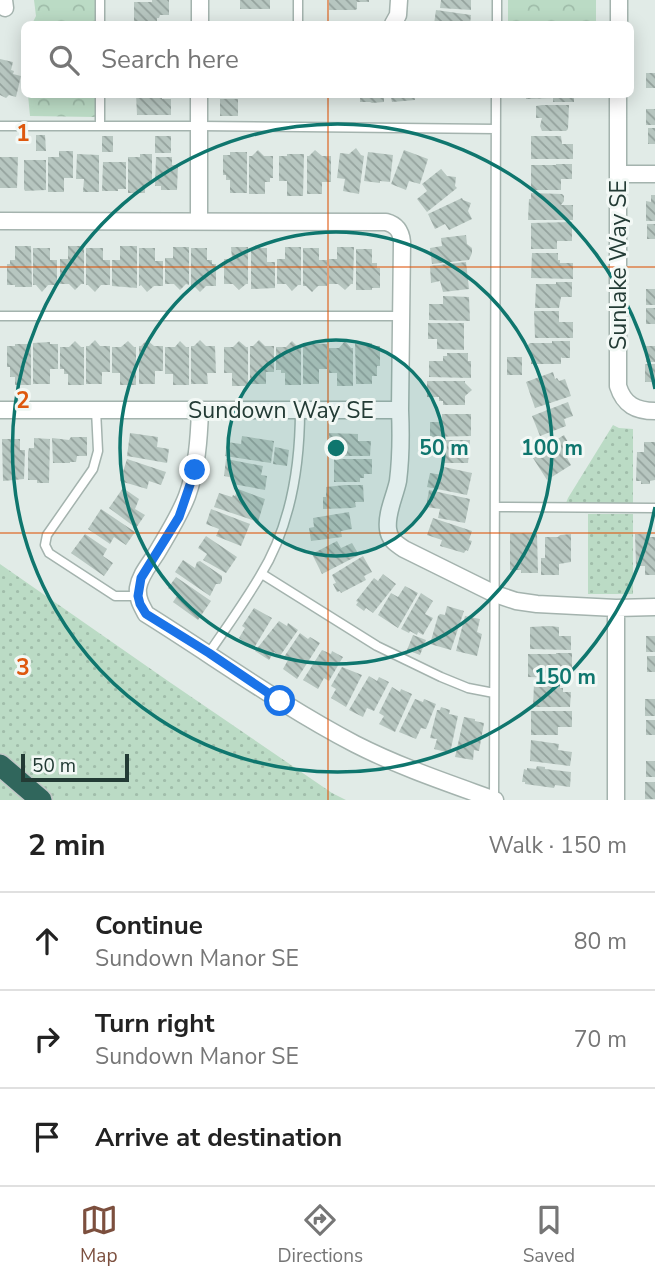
<!DOCTYPE html>
<html lang="en">
<head>
<meta charset="utf-8">
<style>
  :root { --surface:#fff; --page:#f2f2f2; --text:#222; --muted:#767676; --line:#e0e0e0; --accent:#7c4f3e }
  body { margin:0; font-family:"Nunito Sans",sans-serif; background:var(--page); color:var(--text) }
  .scale { position:absolute; left:21px; bottom:18px; width:108px; box-sizing:border-box; padding-left:7px; border:4px solid #233b35; border-top:0; font-size:19px; line-height:24px; white-space:nowrap; color:#233b35; -webkit-text-stroke:5px #f2f8f5; paint-order:stroke }
  .stop { position:absolute; width:21px; height:21px; margin:-16px; border:5px solid #1a73e8; border-radius:50%; background:#fff }
  .stop.end { background:#1a73e8; border-color:#fff; box-shadow:0 2px 7px #0008 }
  .list { margin:0; padding:0; list-style:none }
  h2 { display:flex; justify-content:space-between; align-items:center; height:91px; margin:0; padding:0 28px; font-size:30px }
  h2 small { font-size:23px; font-weight:400; color:var(--muted) }
  .list li { display:grid; grid-template-columns:46px 1fr auto; gap:21px; align-items:center; box-sizing:border-box; height:98px; padding:0 28px; border-top:2px solid var(--line) }
  .list b { display:block; font-size:26px; white-space:nowrap }
  .list p { margin:0; font-size:23px; white-space:nowrap; color:var(--muted) }
  .list em { font-size:23px; font-style:normal; color:var(--muted) }
  .icon { flex:none; width:38px; height:38px; fill:none; stroke:currentColor; stroke-width:2; stroke-linecap:round; stroke-linejoin:round }
  .map { position:relative; flex:none; width:655px; height:800px; overflow:hidden }
  .search { position:absolute; background:var(--surface); box-shadow:0 4px 18px #0003; left:21px; right:21px; top:21px; height:77px; display:flex; align-items:center; gap:18px; box-sizing:border-box; padding:0 24px; border-radius:10px; color:var(--muted); font-size:26px }
  .sheet { height:385px; background:var(--surface) }
  nav { display:flex; justify-content:space-around; align-items:center; box-sizing:border-box; height:98px; border-top:2px solid var(--line); background:var(--surface); font-size:19px; color:var(--muted) }
  nav a { display:grid; justify-items:center; gap:4px }
  nav .on { color:var(--accent) }
  .map>svg:first-child { display:block }
  .grass { fill:url(#grass-dots) }
  .park { fill:url(#park-crowns) }
  .building { fill:url(#building-back-hatch) }
  .lines { fill:none; stroke-linecap:round; stroke-linejoin:round }
  .lane-casing { stroke:#a4b3ae; stroke-width:11 }
  .street-casing { stroke:#a4b3ae; stroke-width:19 }
  .highway-casing { stroke:#c1c8c6; stroke-width:24 }
  .lane { stroke:#fff; stroke-width:8 }
  .street { stroke:#fff; stroke-width:16 }
  .highway { stroke:#30665c; stroke-width:21 }
  .route { stroke:#1a73e8; stroke-width:9 }
  .grid { fill:none; stroke:#de580e; stroke-width:2; stroke-opacity:0.55 }
  .ring { fill:none; stroke:#0f766e; stroke-width:3.5 }
  .labels { text-anchor:middle; stroke-width:6; stroke-linejoin:round; paint-order:stroke }
  .street-label { font-size:23px; fill:#233b35; stroke:#f2f8f5 }
  .grid-label { font-size:23px; text-anchor:middle; font-weight:bold; fill:#de580e; stroke:#f2f8f5; stroke-width:6; stroke-linejoin:round; paint-order:stroke }
  .centre { fill:#0f766e; stroke:#f2f8f5; stroke-width:3.5 }
  .ring-label { font-size:21px; text-anchor:middle; font-weight:bold; fill:#0f766e; stroke:#f2f8f5; stroke-width:6; stroke-linejoin:round; paint-order:stroke }
</style>
</head>
<body>
<div class="map">
<svg width="655" height="800" viewBox="0 0 655 800">
  <defs>
    <pattern id="grass-dots" width="8" height="8" patternUnits="userSpaceOnUse" patternTransform="scale(1.75)"><rect width="8" height="8" fill="#bbdbc5"/><path d="M2 2h.1M6 6h.1" fill="none" stroke="#a0bdaa" stroke-width="1.8" stroke-linecap="round"/></pattern>
    <pattern id="park-crowns" width="20" height="18" patternUnits="userSpaceOnUse" patternTransform="scale(1.75)"><rect width="20" height="18" fill="#bbdbc5"/><path d="M2 6a3 3 0 1 1 6 0M12 15a3 3 0 1 1 6 0" fill="none" stroke="#a0bdaa"/></pattern>
    <pattern id="building-back-hatch" width="6" height="6" patternUnits="userSpaceOnUse" patternTransform="scale(1.75)"><rect width="6" height="6" fill="#b7c6c0"/><path d="M-1 5l2 2M0 0l6 6M5-1l2 2" fill="none" stroke="#94a29d"/></pattern>
  </defs>
  <rect width="100%" height="100%" fill="#e1ebe7"/>
  <path class="grass" d="M613,425L619,428L633,429V504L566,503L568,498Z
    M588,514H633V594H588Z
    M0,564L168,681L332,793L346,800H0Z"/>
  <path class="park" d="M34,0H96V24H32L36,16Z
    M508,0H596V24H508Z
    M28,95H95V117L30,116Z"/>
  <path class="building" d="M152,0H169V15H160L159,18H157V24H134V2H152Z
    M240,0H270V9H240Z
    M329,0H369V2H357V9L355,10H329Z
    M441,0H471V10L440,8Z
    M436,10L471,15L470,24H434Z
    M0,59L13,62L11,70L14,71L13,74L21,76L16,97L9,95L6,98L0,95Z
    M646,73H655V88H646Z
    M136,94H162V99H171V115H137Z
    M331,94H356V98H331Z
    M360,94H384V102L372,103L370,102H360Z
    M390,94H414L415,100L392,102Z
    M526,94H574V102H553V98L526,99Z
    M220,99H238V116H220Z
    M542,105H569L568,129L566,131H542L540,126L542,118H536V106Z
    M646,109H655V125H646Z
    M648,128H655V144H648Z
    M36,135H45L46,151H36Z
    M102,136H113V152H102Z
    M155,136H171V153H155Z
    M531,136H561L562,144H573V159H531Z
    M356,148L361,155L364,156L359,194L343,191L345,179L337,178L340,153L349,154Z
    M258,150L264,156H273V178H270V182H265V194H249V156H252Z
    M315,150L322,156H331V182H322V194H307V156H309Z
    M404,150L428,159L420,184L409,181L406,190L391,184Z
    M59,151H73V178H64V192H48V157H59Z
    M230,152H247V193H230V180H226V175H223V155H230Z
    M368,152L393,155L390,182L380,181V183L364,181Z
    M77,154L99,155V192H83L84,179H76Z
    M140,154H152V180H151V184H145V193H128V157H140Z
    M287,154H304L303,196H287V181H279V156H287Z
    M0,157H18L17,188H0Z
    M156,157H172V165H178L177,190H161V186H155Z
    M24,160H46V190L25,191L24,189Z
    M103,162H126V189H118V191H102Z
    M556,164H572V179H561V190H531V165H556Z
    M441,169L447,176L456,177L455,186L457,188L427,212L417,199L427,191L422,184Z
    M531,193L562,194L564,196V201L561,205H573V220H528L529,199H531Z
    M651,195H655V221H646V201L651,202Z
    M462,198L463,200L471,203L468,211L472,219L449,230L445,224L435,229L428,214Z
    M572,222V241H557V249H531V223Z
    M647,224H655V239H647Z
    M466,235L467,244L472,248V253L469,260L432,264L430,248L442,246L441,238Z
    M15,246H31L32,287H15V285H7V264H10V260H15Z
    M68,246H84V284H81L75,290L69,284H60V259H68Z
    M120,246H137V288L112,286V260H120Z
    M173,247H189V285L186,284L180,290L174,284H165V258H173Z
    M231,247H248V284H246L239,290L233,284H224V259H232Z
    M285,247H301V285H298L292,291L286,284H277V259H285Z
    M337,247H354L353,284H351L345,290L338,284H329V259H337Z
    M33,248H50V260H57V285H48L42,292L36,285H33Z
    M86,248H103V260H110V285H101L95,292L88,285H86Z
    M139,248H155V261H163V286H154L147,292L141,285L139,286Z
    M191,248H207V260H212V264H216V286H206L200,292L194,286H191Z
    M251,248H267V262H275V288L251,289Z
    M303,248H319V260H327V286H318L312,292L306,286H303Z
    M356,249H372V263H377V268H380V288H372V290H356Z
    M532,253H558V260H560V263H573V279L531,278Z
    M466,262L469,289L443,292L440,281L431,283L430,266Z
    M556,282H572V297H561L559,308H535L536,284H556Z
    M646,289H655V305H646Z
    M443,296L469,297L470,321L429,320V304H443Z
    M646,308H655V324H646Z
    M534,311H559V322H573V338H535Z
    M428,323H464V350L437,349V339H428Z
    M95,340L100,346H110V372H102V384H86V346H89Z
    M147,340L154,346H163V371H155V384H139V346H141Z
    M200,340L206,346H215L216,373H207L208,384H191V346H194Z
    M259,340L265,346H274V372H266V384H250V346H253Z
    M75,341L81,347H84V385H68V374H64V369H60V347H69Z
    M128,341L134,347H136V385H120V373H112V347H121Z
    M180,341L186,347H189V385H173V374H165V347H175Z
    M239,341L246,347H248V386H232V373H224V347H233Z
    M292,341L298,347L301,348V385H285V373H281V370H276V347H286Z
    M345,341L351,348H353V386H337V373H329V348H339Z
    M552,341H570V358H562L561,357V364H531V353L527,351V346L530,343H552Z
    M50,342V344H58V369H50V384H33V343Z
    M303,343L327,344V369H319V384H303Z
    M355,343H372V346H380V366H377V376H372V384H356Z
    M15,344H31V385H15V377H10V367H7V346H15Z
    M646,346H655V362H646Z
    M447,353H468V361H471V378L429,377V361H443V356H447Z
    M507,357H522V375H507Z
    M645,364H655V382H645Z
    M553,372L555,379L557,378L559,381L565,379L571,396L535,408L526,382Z
    M427,381H465V383L472,390L465,396V405H443V401H439V397H427Z
    M568,402L573,416L564,419L566,426L540,436L532,416Z
    M442,414H471V436L430,437V422H442Z
    M130,433L158,437L157,447L169,449L167,463L127,456Z
    M329,433L358,434V441H371L370,456H329Z
    M564,435L573,451L566,456L571,465L547,480L533,458L551,446L550,444Z
    M242,436L274,441L271,463L225,456L227,442L241,444Z
    M71,437H87V456H77L76,462H70V463H53L52,438L69,440Z
    M34,438L50,439L49,483H37V480H28V452L29,448H34Z
    M2,439H20V450H25L24,479L3,481Z
    M429,440H470L468,463H442V454H429Z
    M644,442H655V480L650,481V484H641V481H636L637,452H644Z
    M275,447L289,450L287,466L273,464Z
    M127,459L166,472L161,485L149,481L147,489L120,481Z
    M226,459L263,466L261,475L267,476L265,490L233,484L234,478L224,476Z
    M334,459H372V474H364V478H360V482H334Z
    M444,467L472,473L467,495L427,487L430,473L442,475Z
    M345,485H363L364,502H355L356,507L352,508L323,509V497H326V487Z
    M123,488L139,499L135,509L145,515L136,528L109,508Z
    M238,489L265,499L258,522L214,507L219,493L232,497L233,495L235,496Z
    M429,490L470,499L465,523L438,518L440,509L426,507Z
    M101,509L135,532L126,545L114,537L110,544L88,529Z
    M211,509L250,524L241,546L216,536L219,529L206,524Z
    M349,512L352,529L341,531L342,537L311,541L309,528L314,527L313,518Z
    M433,518L472,531L469,540L472,541L468,551L466,550L464,553L440,546L442,540L427,535Z
    M510,533H537L538,573H521V570H510Z
    M85,534L107,549L103,556L113,563L104,576L71,553Z
    M571,534V562L559,564V575H541V558H545V537H558L560,535Z
    M635,534H648V537H655V575H645V566H636Z
    M206,536L237,557L226,573L203,560L207,554L198,548Z
    M337,541L341,548L352,543L359,555L322,574L312,554Z
    M363,556L372,572L364,576L366,580L341,593L340,591L337,592L333,584L336,583L332,575Z
    M183,560L195,568L197,562L200,561L222,576V581L220,584H216L210,596L175,572Z
    M383,574L396,584L373,613L366,608L364,611L356,605L358,602L356,601L374,578L378,581Z
    M176,577L211,601L198,620L173,602L177,596H180L168,588Z
    M405,586L418,593L398,628L378,615L391,593L398,597Z
    M421,593L433,601L425,614L433,618L423,635L418,632L417,635L410,631L409,633L401,629Z
    M447,606L464,611L451,650L430,644L438,616L440,614L445,615Z
    M254,608L272,618L254,648L239,638L245,628L242,626Z
    M465,616L480,619L477,632L482,634L477,656L456,651Z
    M279,621L287,626L288,623L298,630L280,656L274,652L269,660L255,651Z
    M549,626L559,627V636H571V650L530,649V627Z
    M300,633L308,639L310,637L320,643L297,679L283,669L288,660L284,657Z
    M413,635L426,640L420,655L407,650Z
    M646,636H655V652H646Z
    M322,650L331,654L332,651L343,657L329,681L324,678L318,689L303,680Z
    M556,653H572V668H559V678L528,677V654H556Z
    M647,656H655V672H647Z
    M342,667L362,675L346,707L331,698L336,689L331,686Z
    M369,676L377,681L379,677L389,682L374,711L367,708L363,717L349,710Z
    M534,684H560V688H563V692H571L570,707H533Z
    M392,687L400,692L401,689L412,694L395,732L379,724L384,716L379,713Z
    M415,699L423,702L424,699L436,704L426,729L421,728L416,739L399,732Z
    M645,699H655V716H645Z
    M441,707L450,710L449,714L458,716L450,753L434,749L437,739L430,738L437,710H440Z
    M531,711H572V727H558V735H531Z
    M464,717L475,719V721L484,723L479,751L474,750L473,760L455,757Z
    M646,720H655V735H646Z
    M531,740L559,744L558,750L572,752L570,766L530,761Z
    M646,761H655V777H646Z
    M537,766L545,767V769L571,772L570,787L555,785L554,788L525,784V782H522L524,769L527,770V768L536,769Z
    M645,782H655V799H645Z"/>
  <g class="lines">
    <defs>
      <path id="lane" d="M100,24V0
        M298,24V0
        M497,24V0
        M0,126H198L496,129
        M100,126V94
        M0,316H400
        M96,410L98,451L93,469L47,535L45,545L49,553L115,596H138
        M496,507L655,508
        M262,574L377,646L441,677L468,688L494,693
        M209,653C226,628 244,603 260,576C291,526 300,468 300,410
        M494,800L496,94"/>
      <path id="street" d="M4,0L5,8
        M200,0V24
        M393,24L398,15L399,0
        M619,24V0
        M199,94V221
        M618,94V386C624,405 636,411 655,411
        M618,174H655
        M0,221L386,222C397,225 401,231 402,242L400,410H0
        M200,410C199,439 197,468 187,496C179,517 167,535 156,554C149,565 140,575 138,588C137,598 141,605 146,614C215,657 282,706 355,744C400,767 448,783 495,800
        M400,410C401,433 401,457 398,481C395,496 386,513 388,529C389,539 395,543 404,549L495,594L516,601L537,604L616,608L655,607
        M616,800V608"/>
      <path id="highway" d="M0,765L41,800"/>
    </defs>
    <use href="#lane" class="lane-casing"/>
    <use href="#street" class="street-casing"/>
    <use href="#highway" class="highway-casing"/>
    <use href="#lane" class="lane"/>
    <use href="#street" class="street"/>
    <use href="#highway" class="highway"/>
  </g>
  <g class="lines">
    <path class="route" d="M195,470L179,517L141,578L138,596L140,604L146,614L209,653L280,701"/>
  </g>
  <path class="grid" d="M328,0V24M328,94V800M0,267H655M0,533H655"/>
  <circle cx="336" cy="448" r="108" fill="#0f766e" fill-opacity=".12"/>
  <g class="ring">
    <circle cx="336" cy="448" r="108"/>
    <circle cx="336" cy="448" r="216"/>
    <path d="M655 507A324 324 0 1 1 655 389"/>
  </g>
  <g class="labels">
    <g class="street-label">
      <text transform="translate(618 265) rotate(-90)" y="8">Sunlake Way SE</text>
      <text x="281" y="418">Sundown Way SE</text>
    </g>
  </g>
  <g class="grid-label">
    <text x="23" y="141">1</text>
    <text x="23" y="408">2</text>
    <text x="23" y="675">3</text>
  </g>
  <circle cx="336" cy="448" r="10" class="centre"/>
  <g class="ring-label">
    <text x="444" y="455">50 m</text>
    <text x="552" y="455">100 m</text>
    <text x="565" y="684">150 m</text>
  </g>
</svg>
<div class="scale">50 m</div>
<div class="stop" style="left:280px;top:701px"></div>
<div class="stop end" style="left:195px;top:470px"></div>
<div class="search"><svg class="icon" aria-label="search" viewBox="0 0 24 24"><circle cx="10" cy="10" r="6"/><path d="M15 15l6 6"/></svg>Search here</div>
</div>
<section class="sheet">
<h2>2 min<small>Walk · 150 m</small></h2>
<ul class="list">
<li><svg class="icon" aria-label="ahead" viewBox="0 0 24 24"><path d="M12 20V5M6 11l6-6 6 6"/></svg><div><b>Continue</b><p>Sundown Manor SE</p></div><em>80 m</em></li>
<li><svg class="icon" aria-label="right" viewBox="0 0 24 24"><path d="M7 20v-9h11M14 6l5 5-5 5"/></svg><div><b>Turn right</b><p>Sundown Manor SE</p></div><em>70 m</em></li>
<li><svg class="icon" aria-label="arrive" viewBox="0 0 24 24"><path d="M6 21V4h12l-3 4 3 4H6"/></svg><div><b>Arrive at destination</b></div></li>
</ul>
</section>
<nav>
<a class="on"><svg class="icon" aria-label="map" viewBox="0 0 24 24"><path d="M3 6l6-2 6 2 6-2v14l-6 2-6-2-6 2zM9 4v14M15 6v14"/></svg>Map</a>
<a><svg class="icon" aria-label="directions" viewBox="0 0 24 24"><path d="M12 3l9 9-9 9-9-9zM9 14v-3h6M13 9l2 2-2 2"/></svg>Directions</a>
<a><svg class="icon" aria-label="saved" viewBox="0 0 24 24"><path d="M7 4h10v16l-5-4-5 4z"/></svg>Saved</a>
</nav>
</body>
</html>
